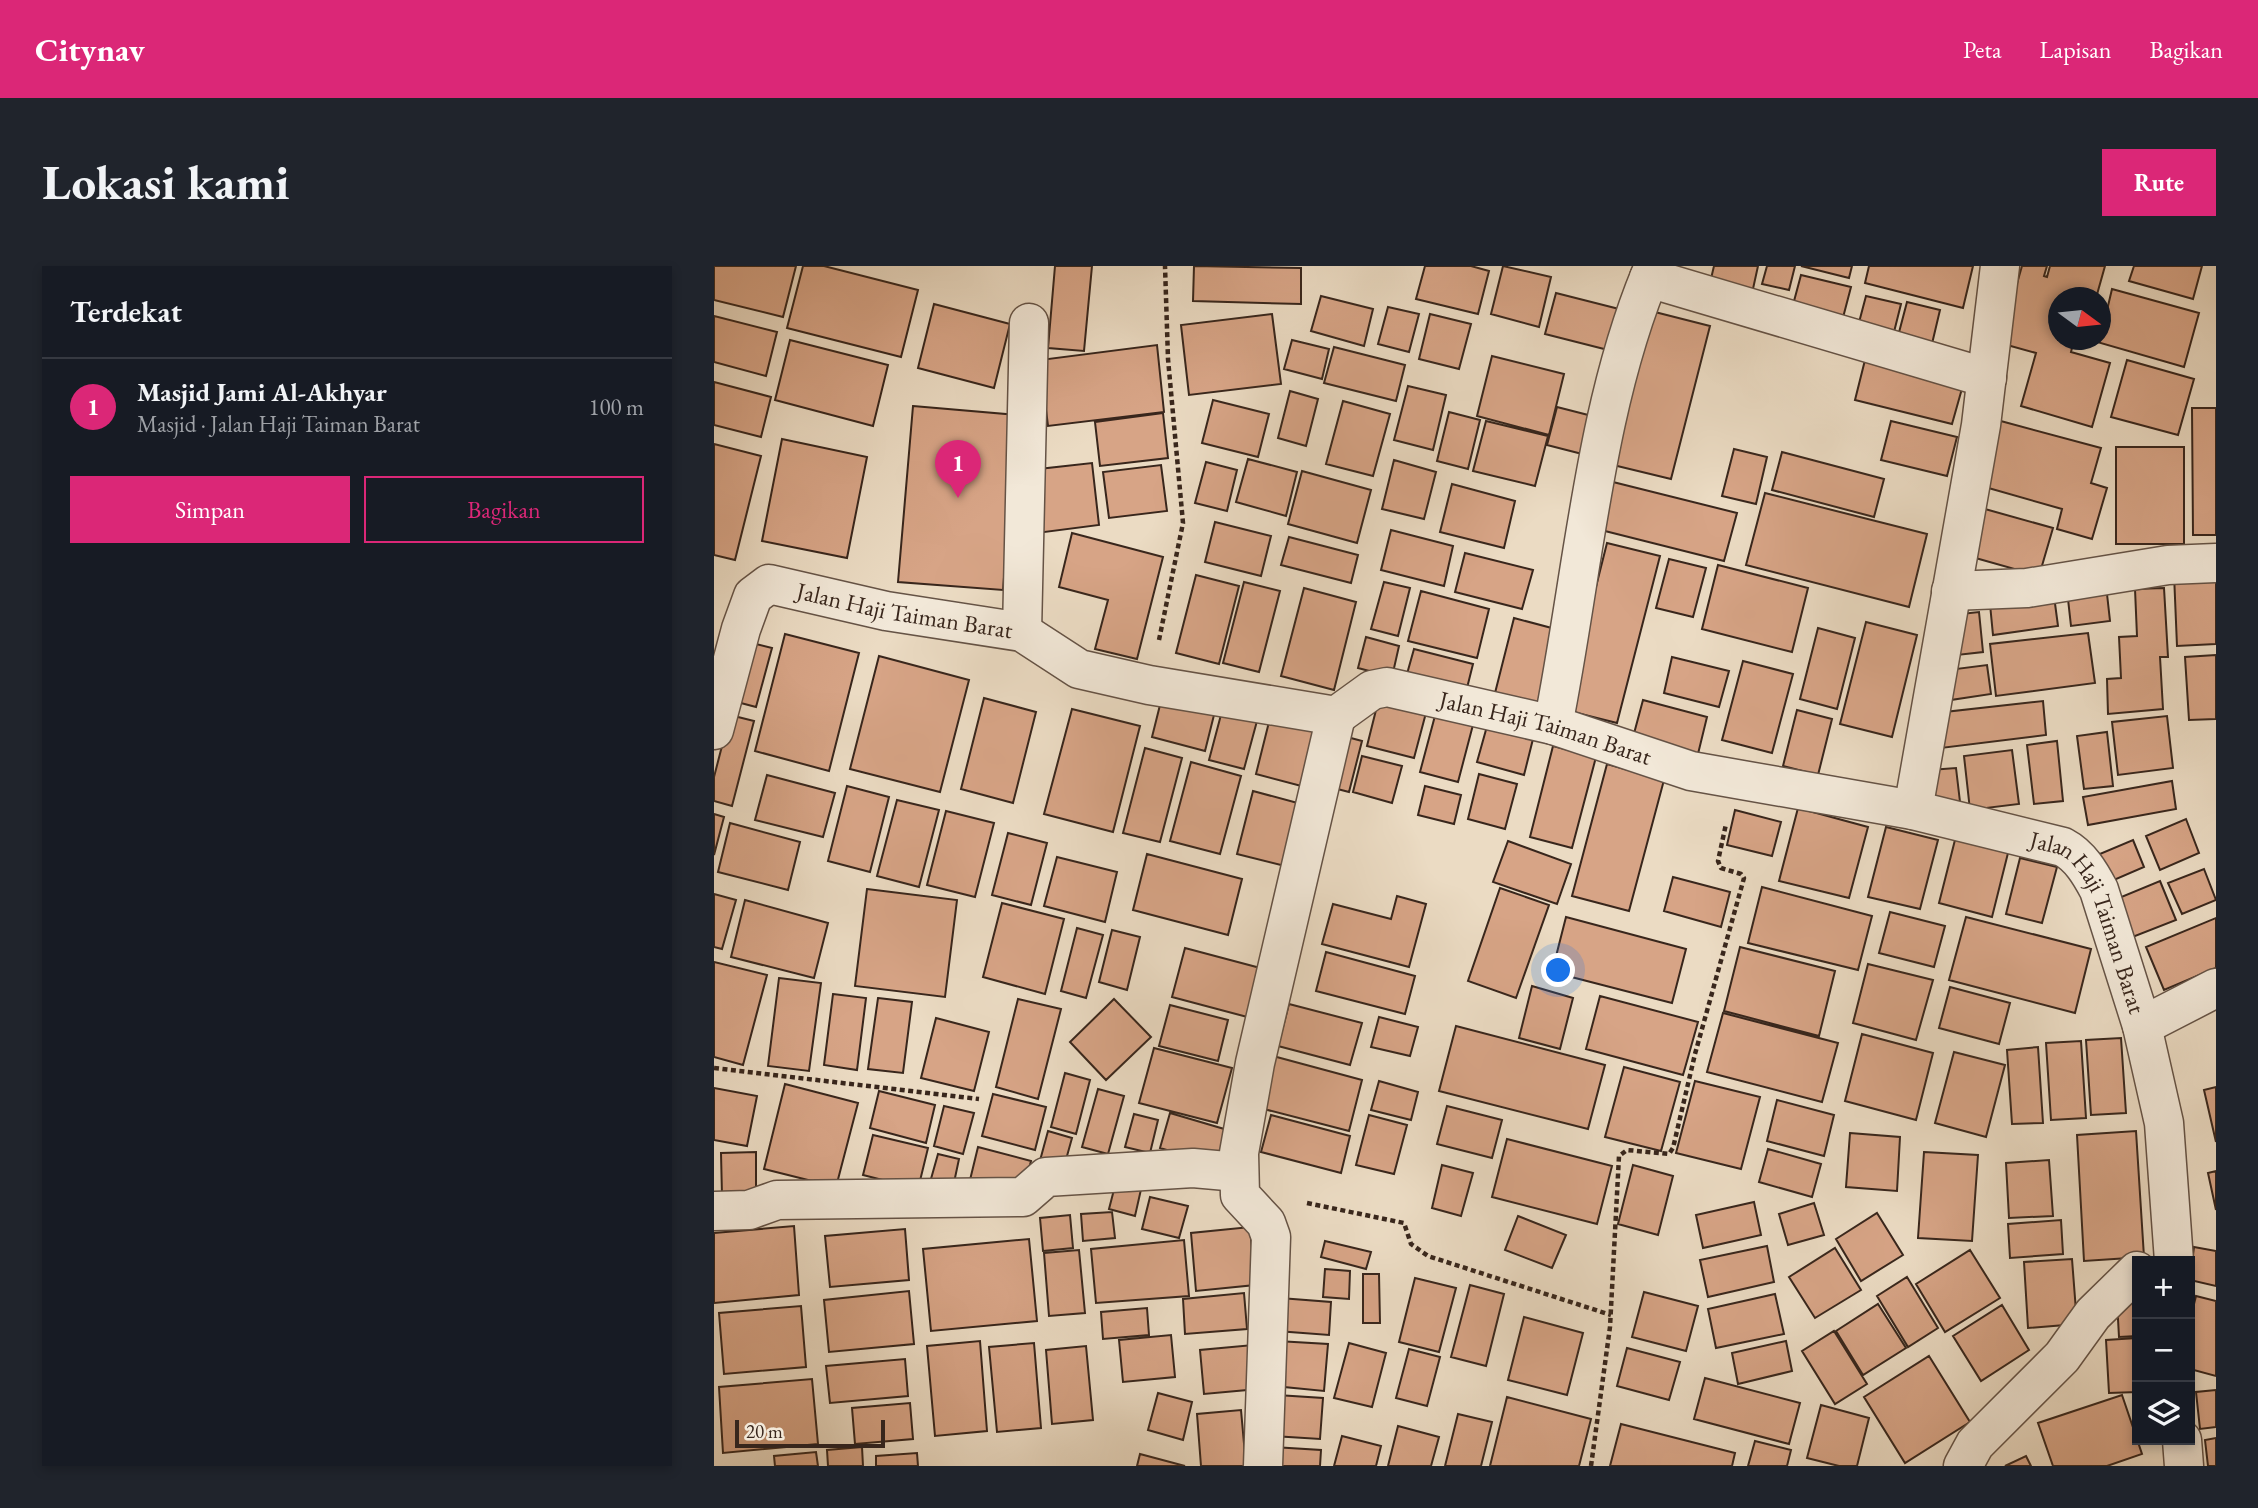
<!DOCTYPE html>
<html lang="id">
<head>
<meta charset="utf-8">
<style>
  :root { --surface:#171b24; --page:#20242c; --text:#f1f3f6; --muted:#9ea1a6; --line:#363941; --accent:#db2777 }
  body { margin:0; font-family:"EB Garamond",serif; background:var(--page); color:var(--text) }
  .controls { position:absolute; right:21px; bottom:21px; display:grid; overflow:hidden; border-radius:0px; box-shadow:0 4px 10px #0003 }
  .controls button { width:63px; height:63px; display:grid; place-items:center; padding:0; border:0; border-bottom:2px solid var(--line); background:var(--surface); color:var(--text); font:35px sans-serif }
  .compass { position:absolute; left:1334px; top:21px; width:63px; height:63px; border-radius:50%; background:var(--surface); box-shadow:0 4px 10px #0003; rotate:105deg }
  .scale { position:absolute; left:21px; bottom:18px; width:150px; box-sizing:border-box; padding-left:7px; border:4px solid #38261c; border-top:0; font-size:19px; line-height:24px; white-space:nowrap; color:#38261c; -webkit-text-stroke:5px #f2e8d8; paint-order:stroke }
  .you { position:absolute; left:845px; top:705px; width:24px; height:24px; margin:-18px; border:5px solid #fff; border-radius:50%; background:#1a73e8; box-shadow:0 0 0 10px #1a73e833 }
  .badge { display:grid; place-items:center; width:46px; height:46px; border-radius:50%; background:var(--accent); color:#fff; font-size:23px; font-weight:700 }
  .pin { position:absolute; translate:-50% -58px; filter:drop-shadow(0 2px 4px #0008) }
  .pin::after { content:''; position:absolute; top:37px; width:24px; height:21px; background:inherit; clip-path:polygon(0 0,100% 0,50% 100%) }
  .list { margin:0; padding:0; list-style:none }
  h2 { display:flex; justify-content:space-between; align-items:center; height:91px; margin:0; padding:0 28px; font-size:30px }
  h2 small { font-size:23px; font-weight:400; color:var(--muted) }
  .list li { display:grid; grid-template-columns:46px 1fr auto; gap:21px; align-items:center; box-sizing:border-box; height:98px; padding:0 28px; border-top:2px solid var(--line) }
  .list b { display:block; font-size:26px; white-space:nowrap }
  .list p { margin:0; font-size:23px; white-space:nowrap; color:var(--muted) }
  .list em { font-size:23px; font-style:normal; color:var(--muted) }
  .actions { display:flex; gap:14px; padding:21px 28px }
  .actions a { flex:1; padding:16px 0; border:2px solid var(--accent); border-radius:0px; text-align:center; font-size:24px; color:var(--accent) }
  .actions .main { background:var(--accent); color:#fff }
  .icon { flex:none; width:38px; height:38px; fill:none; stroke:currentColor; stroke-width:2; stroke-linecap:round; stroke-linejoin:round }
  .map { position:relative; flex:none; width:1502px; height:1200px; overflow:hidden; border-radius:0px }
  header { display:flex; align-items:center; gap:42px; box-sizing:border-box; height:98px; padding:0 35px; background:var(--accent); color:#fff }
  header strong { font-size:33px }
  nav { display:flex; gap:38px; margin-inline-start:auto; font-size:24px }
  .intro { display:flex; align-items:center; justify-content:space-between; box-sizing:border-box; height:168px; padding:0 42px }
  h1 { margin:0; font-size:49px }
  .button { padding:18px 32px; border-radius:0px; background:var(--accent); color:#fff; font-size:24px; font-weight:700 }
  main { display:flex; gap:42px; padding:0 42px }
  aside { flex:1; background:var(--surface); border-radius:0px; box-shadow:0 4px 10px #0003 }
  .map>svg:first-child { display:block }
  .building { fill:#d7a486; stroke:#38261c; stroke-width:2 }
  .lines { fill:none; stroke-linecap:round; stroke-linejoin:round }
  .minor-casing { stroke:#655346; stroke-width:41 }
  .path { stroke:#38261c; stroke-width:4.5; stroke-dasharray:5 3.5; stroke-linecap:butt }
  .minor { stroke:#f2e8d8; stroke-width:38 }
  .labels { text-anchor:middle; stroke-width:5; stroke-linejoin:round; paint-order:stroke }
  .street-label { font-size:24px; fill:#38261c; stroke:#f2e8d8 }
</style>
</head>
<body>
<header>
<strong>Citynav</strong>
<nav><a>Peta</a><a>Lapisan</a><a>Bagikan</a></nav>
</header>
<div class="intro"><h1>Lokasi kami</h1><a class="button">Rute</a></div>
<main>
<aside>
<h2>Terdekat<small></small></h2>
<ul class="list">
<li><span class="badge">1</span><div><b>Masjid Jami Al-Akhyar</b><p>Masjid · Jalan Haji Taiman Barat</p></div><em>100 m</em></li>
</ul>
<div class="actions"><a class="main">Simpan</a><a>Bagikan</a></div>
</aside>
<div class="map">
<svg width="1502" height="1200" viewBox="0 0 1502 1200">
  <rect width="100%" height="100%" fill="#ebdbc3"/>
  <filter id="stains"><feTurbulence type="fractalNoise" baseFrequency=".00286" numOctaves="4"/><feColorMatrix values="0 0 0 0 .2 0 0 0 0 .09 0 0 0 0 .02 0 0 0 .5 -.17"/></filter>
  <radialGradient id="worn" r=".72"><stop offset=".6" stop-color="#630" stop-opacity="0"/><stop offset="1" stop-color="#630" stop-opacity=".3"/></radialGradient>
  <path class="building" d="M0,0H82L69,51L0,34Z
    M89,0H110L204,24L187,91L73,62Z
    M341,0H378L370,85L334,82Z
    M480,0L587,2V38L479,35Z
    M711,0H757L775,5L764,48L702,33Z
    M789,0L837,11L825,61L777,48Z
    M1000,0H1044L1037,32L995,21Z
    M1053,0H1081L1075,24L1048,18Z
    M1087,0H1138L1135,12Z
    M1155,0H1259L1249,42L1151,17Z
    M1308,0H1333L1330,10L1333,11L1336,0H1391L1382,32H1344V74H1360L1357,86L1396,97L1378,161L1307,140L1322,87L1286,77Z
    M1420,0H1488L1479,33L1415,15Z
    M1087,9L1137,21L1126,63L1076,50Z
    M1398,23L1485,47L1470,101L1383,76L1386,74Z
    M842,27L909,44L898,85L831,68Z
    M607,30L659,43L650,80L597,65Z
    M1152,30L1187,38L1178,74L1143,64Z
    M1193,36L1226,44L1217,82L1183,74Z
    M220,38L296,58L280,122L204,102Z
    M674,41L705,48L695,86L664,78Z
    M933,44L996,60L957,213L895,198Z
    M558,48L567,118L475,129L467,59Z
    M716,48L757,58L745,103L705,93Z
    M0,50L63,66L52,110L0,96Z
    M76,74L174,99L159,160L61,134Z
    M578,74L615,83L608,113L570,103Z
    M443,79L450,146L334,160L326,94Z
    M620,81L691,99L682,135L610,117Z
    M778,90L850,108L835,169L763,150Z
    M1151,94L1249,119L1238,158L1141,134Z
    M1413,94L1480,113L1464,169L1397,151Z
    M0,116L57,131L47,171L0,159Z
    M694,120L732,129L719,184L680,174Z
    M576,125L604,133L592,180L564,172Z
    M499,134L555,148L544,191L488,177Z
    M629,135L676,148L659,210L612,198Z
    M199,140L303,149L289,324L184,316Z
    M843,141L886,152L876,190L833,179Z
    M1478,142H1502V269H1479Z
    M735,146L766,154L754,203L723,195Z
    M449,147L454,192L386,200L381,156Z
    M1283,154L1387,182L1377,217L1393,222L1378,273L1343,263L1348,243L1264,219Z
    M772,155L834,170L821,220L759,205Z
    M1177,155L1243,171L1233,210L1167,194Z
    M68,173L153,191L133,292L48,275Z
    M0,178L47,190L21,294L0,289Z
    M1402,181H1470V278H1402Z
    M1020,183L1053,191L1042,238L1008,230Z
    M1068,186L1170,213L1160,251L1058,224Z
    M534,193L583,206L572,250L522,236Z
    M680,194L722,206L710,253L668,243Z
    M492,196L523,204L513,245L481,237Z
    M378,197L385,259L323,267L316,204Z
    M447,199L453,245L395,252L389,206Z
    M588,205L657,224L643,277L574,258Z
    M891,214L1023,247L1010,295L879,262Z
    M738,218L801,235L790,282L726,266Z
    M1051,227L1213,268L1195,341L1032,299Z
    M1271,243L1339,262L1325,310L1258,291Z
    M501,256L557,270L547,310L491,296Z
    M677,264L739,280L730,320L667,304Z
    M358,267L449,291L423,393L381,383L394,334L345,321Z
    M575,271L644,289L637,317L567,299Z
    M893,277L946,290L903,457L851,444Z
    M751,287L819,304L808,343L741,326Z
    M955,293L992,302L979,351L942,342Z
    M1004,299L1094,322L1078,386L988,363Z
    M1502,305V378L1463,380L1460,308Z
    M482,309L525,320L505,398L462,387Z
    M530,316L566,325L545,406L509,397Z
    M670,316L696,322L684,370L657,363Z
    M590,322L642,336L620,424L567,410Z
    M1450,322L1454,391H1446L1449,443L1394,448L1393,413L1407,412L1405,371L1423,370L1421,323Z
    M707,325L775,343L763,392L694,375Z
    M1393,328L1396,355L1357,360L1354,333Z
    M1340,330L1344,360L1279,369L1276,338Z
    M1265,346L1269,386L1243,389L1238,349Z
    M800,352L849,365L831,440L781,427Z
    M1152,356L1203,369L1178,471L1126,458Z
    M1104,362L1141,372L1123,443L1086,433Z
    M1374,367L1381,417L1282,430L1276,378Z
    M71,368L145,387L115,505L41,485Z
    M652,371L685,380L678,411L644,402Z
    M38,377L58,382L42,441L23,436Z
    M700,383L759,398L751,430L691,415Z
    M1502,389V453L1475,454L1471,391Z
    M165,390L255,414L226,526L136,503Z
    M958,391L1015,405L1005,441L950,427Z
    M1029,395L1079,408L1058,487L1008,474Z
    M1273,399L1277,428L1230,435L1226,405Z
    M448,431L501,445L491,485L438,471Z
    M270,432L322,446L299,537L247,523Z
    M665,432L713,443L700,492L653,480Z
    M929,434L993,451L983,492L918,475Z
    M1329,435L1332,469L1227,482L1222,447Z
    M358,443L426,460L399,566L330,548Z
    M1083,444L1118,453L1104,509L1069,500Z
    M508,445L543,455L530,503L495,494Z
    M722,446L760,455L744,516L706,506Z
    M557,448L611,462L595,522L542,508Z
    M16,449L40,455L18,540L0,535V511Z
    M1453,450L1459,502L1404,509L1398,456Z
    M775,453L821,465L810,509L763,496Z
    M1393,466L1399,520L1370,523L1363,470Z
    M622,468L648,475L635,526L608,519Z
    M1343,475L1349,535L1320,538L1313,479Z
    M839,480L882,491L858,582L816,571Z
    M431,482L468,492L446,576L409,567Z
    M1298,484L1305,538L1256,544L1250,490Z
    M648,490L688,500L678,537L639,526Z
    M477,496L527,510L506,588L456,575Z
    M893,498L950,514L915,645L858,630Z
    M1242,502L1246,536L1220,540L1216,504Z
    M765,508L803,518L791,563L754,553Z
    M53,509L121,527L109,571L41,554Z
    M1458,515L1462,543L1374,559L1369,531Z
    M133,520L175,531L156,606L114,595Z
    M711,520L747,529L740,558L704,549Z
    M539,525L591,539L575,601L523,588Z
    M183,534L225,544L205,621L163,610Z
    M1084,542L1154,561L1135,632L1065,615Z
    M1021,544L1067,556L1058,590L1013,579Z
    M232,545L280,557L261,631L213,619Z
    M0,548L10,551L0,589Z
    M1472,553L1485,587L1446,604L1432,570Z
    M16,557L86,576L74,624L4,606Z
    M1172,561L1224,574L1206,643L1154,631Z
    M1243,566L1296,579L1278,651L1225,637Z
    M294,567L333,577L317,639L278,629Z
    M1419,574L1430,601L1393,617L1381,590Z
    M794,575L857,598L843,638L779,616Z
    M433,588L528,613L514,669L419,644Z
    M343,591L403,606L391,656L330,640Z
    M1306,592L1343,601L1328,657L1292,648Z
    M1490,603L1502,634L1468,648L1454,617Z
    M959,611L1016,626L1007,661L950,645Z
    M1446,615L1462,654L1416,672L1400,634Z
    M1048,621L1158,650L1144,704L1034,677Z
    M786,622L835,639L802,732L754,715Z
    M153,623L243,634L231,731L141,720Z
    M0,628L22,634L8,683L0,681Z
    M683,630L712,638L695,701L608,678L619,638L677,653Z
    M31,634L114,657L100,712L17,691Z
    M288,637L350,653L331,728L269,711Z
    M1176,646L1231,660L1220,701L1165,687Z
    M852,651L972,683L958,737L838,706Z
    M1252,651L1377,683L1361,747L1235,714Z
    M1502,652V702L1450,724L1432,681Z
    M363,662L389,669L372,732L347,725Z
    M398,664L426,671L413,724L385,716Z
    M1026,681L1121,705L1105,770L1010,745Z
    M471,682L550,703L537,752L458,731Z
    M612,686L701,710L691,748L602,725Z
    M0,696L53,709L29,799L0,791Z
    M1154,698L1219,714L1202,774L1139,757Z
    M65,712L107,717L95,805L54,800Z
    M818,720L859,732L846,783L805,772Z
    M1236,721L1296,737L1285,778L1225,762Z
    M119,728L152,732L143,804L110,799Z
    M886,730L984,756L969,809L872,783Z
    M164,732L198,736L189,807L154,803Z
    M304,733L347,743L324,833L282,821Z
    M400,733L437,771L392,814L356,776Z
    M575,738L648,757L636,799L564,780Z
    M456,739L514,754L504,795L445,780Z
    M1009,747L1124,777L1108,836L993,806Z
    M665,751L704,761L696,790L657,781Z
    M222,752L275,766L260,825L207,812Z
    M742,760L891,799L874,863L725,825Z
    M1148,768L1219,787L1202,854L1131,835Z
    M1407,772L1412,847L1377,849L1372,774Z
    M1367,775L1372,852L1337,854L1332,777Z
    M1324,781L1329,857L1298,858L1293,784Z
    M440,782L518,802L503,857L425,837Z
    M1240,786L1291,799L1272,871L1221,857Z
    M559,790L648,814L635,865L546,842Z
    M910,801L966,816L947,885L891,871Z
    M351,807L376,814L362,868L337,861Z
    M665,815L704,826L697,854L657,844Z
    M981,815L1046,831L1027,903L962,887Z
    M71,818L144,837L122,921L50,903Z
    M1502,821V876L1490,824Z
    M0,822L43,830L33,880L0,874Z
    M384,823L410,830L394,888L368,881Z
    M165,825L221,839L212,877L156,862Z
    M279,828L332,841L321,884L268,870Z
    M1063,834L1120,849L1110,890L1053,875Z
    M230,840L260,847L249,888L220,880Z
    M733,840L788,854L778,892L723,878Z
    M456,847L517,865L507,900L446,882Z
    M420,848L444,854L436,887L411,881Z
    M557,849L636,870L627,907L547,886Z
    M655,849L693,859L680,908L642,899Z
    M334,865L358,872L348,908L324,902Z
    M1422,865L1430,991L1370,995L1363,869Z
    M1136,867L1186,871L1183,925L1132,921Z
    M159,869L214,882L204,923L149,909Z
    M793,873L898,900L883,958L778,931Z
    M264,881L317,895L309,927L256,914Z
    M1054,883L1107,898L1098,931L1045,916Z
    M42,886V929L8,930L7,887Z
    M1210,886L1264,889L1258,975L1204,972Z
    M224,888L245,893L238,926L215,920Z
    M1335,894L1339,950L1295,952L1292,897Z
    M728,899L759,907L747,950L718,942Z
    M919,899L959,910L944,969L904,958Z
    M1502,905V944L1494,907Z
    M403,912L428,919L421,950L395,943Z
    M436,931L474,940L465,972L428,963Z
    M1040,936L1047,969L989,982L982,949Z
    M1100,937L1110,969L1074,979L1065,948Z
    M398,946L401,972L369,975L367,948Z
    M1163,947L1189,989L1147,1015L1122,973Z
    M356,949L359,982L329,985L326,952Z
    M804,950L852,969L838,1002L791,984Z
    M1347,954L1349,988L1296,992L1294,958Z
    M80,960L85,1029L0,1037V967Z
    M536,961L541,1019L482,1025L477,967Z
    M191,963L195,1014L116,1021L111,970Z
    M315,973L323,1055L217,1065L209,983Z
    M470,974L475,1030L382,1037L377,983Z
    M611,975L657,986L652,1003L607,991Z
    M1053,980L1060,1016L994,1031L986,994Z
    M1480,981L1502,985V1020L1476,1014Z
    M1121,982L1147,1024L1101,1052L1075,1011Z
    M365,984L371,1047L335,1050L330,987Z
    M1256,984L1286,1032L1231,1066L1202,1018Z
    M1358,993L1363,1058L1314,1062L1310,996Z
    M611,1003L636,1005L635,1033L609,1031Z
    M649,1008H665L666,1057H649Z
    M1193,1011L1224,1062L1194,1081L1163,1030Z
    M701,1012L742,1022L725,1086L685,1076Z
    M756,1019L790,1028L772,1100L737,1091Z
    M195,1025L200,1078L115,1086L110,1034Z
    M930,1026L984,1040L972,1085L918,1071Z
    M530,1027L533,1063L471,1068L469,1033Z
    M1061,1028L1070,1068L1002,1082L994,1043Z
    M1482,1030L1502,1035V1110L1476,1103V1054Z
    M566,1032L617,1036L615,1069L563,1065Z
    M1423,1033V1070L1405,1071L1403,1035Z
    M1164,1038L1192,1082L1149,1109L1122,1065Z
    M1288,1039L1315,1084L1267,1115L1239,1070Z
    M87,1040L92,1101L10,1108L5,1047Z
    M433,1042L435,1069L389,1073L387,1046Z
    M810,1051L869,1067L853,1129L794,1114Z
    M1120,1065L1153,1118L1121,1138L1088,1085Z
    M457,1069L461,1111L409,1116L405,1074Z
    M1423,1072V1126L1395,1127L1392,1074Z
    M266,1075L273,1165L221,1170L213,1080Z
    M563,1075L614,1078L610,1125L560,1120Z
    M1072,1075L1078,1105L1024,1118L1018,1087Z
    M320,1077L327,1162L283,1166L275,1081Z
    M635,1077L672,1087L658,1141L620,1132Z
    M539,1079L544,1123L490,1128L486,1084Z
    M372,1080L379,1154L338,1158L332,1084Z
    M913,1082L966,1096L955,1134L903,1120Z
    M695,1083L726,1091L713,1140L682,1132Z
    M1215,1090L1256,1156L1191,1197L1150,1131Z
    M191,1093L194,1130L116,1137L112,1100Z
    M991,1112L1086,1137L1075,1178L980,1153Z
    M98,1113L104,1178L9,1187L5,1121Z
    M1502,1124V1161L1486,1163L1482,1126Z
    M444,1127L478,1136L469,1174L434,1164Z
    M563,1129L609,1132L606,1173L559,1170Z
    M1408,1129L1428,1188L1393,1200H1339L1324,1157Z
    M793,1131L877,1153L865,1200H776Z
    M196,1137L199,1173L141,1178L138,1142Z
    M1107,1139L1155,1152L1143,1200H1125L1093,1192Z
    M527,1144L532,1200H487L483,1148Z
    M744,1148L778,1156L767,1200H731Z
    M907,1158L1021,1187L1018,1200H896Z
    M684,1160L725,1171L717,1200H674Z
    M628,1170L667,1180L662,1200H620Z
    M1502,1172V1200H1494L1491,1174Z
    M1041,1175L1077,1184L1073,1200H1034Z
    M148,1181L149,1200H114L113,1184Z
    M559,1181L607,1184L606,1200H558Z
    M102,1186L104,1200H61L60,1190Z
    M203,1187L204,1200H162V1190Z
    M426,1188L471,1200H423Z
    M1312,1190L1317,1200H1291Z"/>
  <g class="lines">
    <defs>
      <g id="minor">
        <path d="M935,12L1273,112"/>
        <path d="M1237,325L1313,322L1454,299L1502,297"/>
        <path d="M308,366L315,57"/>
        <path d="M839,459C869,310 880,139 940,0"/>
        <path id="s1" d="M0,464L27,363L39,330L55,318L172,345L308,366L365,403L435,419L622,450L658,424L673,421L839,459L977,505L1199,544L1349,581C1366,590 1376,607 1385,624L1428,760L1450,857L1460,995"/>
        <path d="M1199,544L1267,159L1286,0"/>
        <path d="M1428,760L1502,722"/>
        <path d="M0,945L35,944L63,934L309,931L332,911L479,902L524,906"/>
        <path d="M1468,1174L1470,1200"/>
        <path d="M549,1200L557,971L552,957L526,929L525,887L541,797L622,450"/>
        <path d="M1249,1200L1261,1178L1348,1091L1379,1048L1423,1005"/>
      </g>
    </defs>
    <use href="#minor" class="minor-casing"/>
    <path class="path" d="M445,374L469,257L454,93L451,0
      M0,802L265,833
      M593,937L690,957L697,978L714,990L897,1049
      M877,1200L896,1061L905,890L913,884L955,888L959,882L981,788L1030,612L1027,608L1007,602L1004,595L1012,558"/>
    <use href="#minor" class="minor"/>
  </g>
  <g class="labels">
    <g class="street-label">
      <text dy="8" stroke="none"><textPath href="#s1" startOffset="298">Jalan Haji Taiman Barat</textPath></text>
      <text dy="8" stroke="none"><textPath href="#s1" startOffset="970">Jalan Haji Taiman Barat</textPath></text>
      <text dy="8" stroke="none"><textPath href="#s1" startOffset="1578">Jalan Haji Taiman Barat</textPath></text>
    </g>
  </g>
  <rect width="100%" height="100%" filter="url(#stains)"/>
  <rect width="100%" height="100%" fill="url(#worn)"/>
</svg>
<div class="controls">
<button>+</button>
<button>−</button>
<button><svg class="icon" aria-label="layers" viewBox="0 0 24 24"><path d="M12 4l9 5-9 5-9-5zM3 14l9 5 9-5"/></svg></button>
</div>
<svg class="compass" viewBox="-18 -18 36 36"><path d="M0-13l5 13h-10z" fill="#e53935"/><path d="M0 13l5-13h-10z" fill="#9ea1a6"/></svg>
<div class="scale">20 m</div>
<div class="you"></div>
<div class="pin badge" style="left:244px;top:232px">1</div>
</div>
</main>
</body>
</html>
